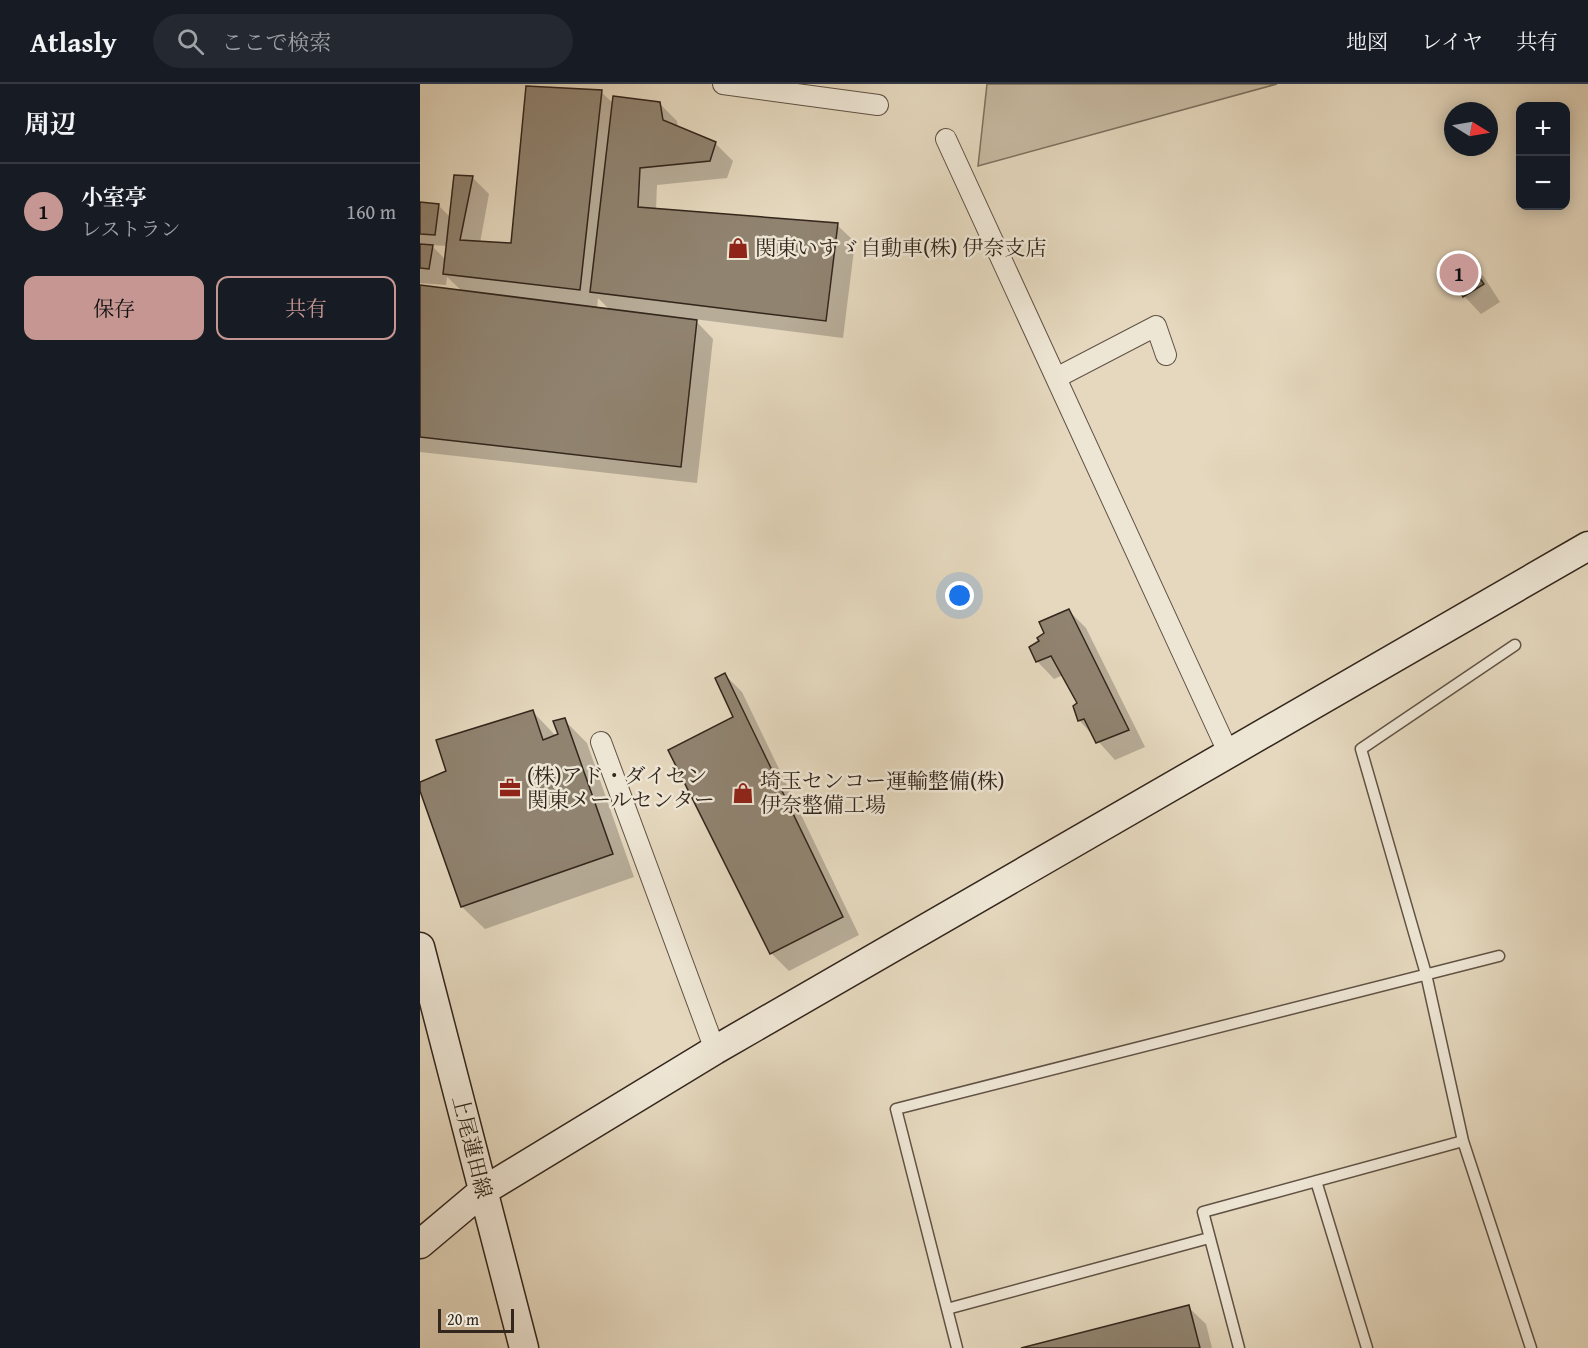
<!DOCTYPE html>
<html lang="ja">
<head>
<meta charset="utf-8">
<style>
  :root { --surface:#171b24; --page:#242831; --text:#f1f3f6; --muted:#9ea1a6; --line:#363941; --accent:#c59692 }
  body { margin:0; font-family:"Gentium Book Plus","Noto Serif JP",serif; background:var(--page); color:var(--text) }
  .controls { position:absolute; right:18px; top:18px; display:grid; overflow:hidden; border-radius:12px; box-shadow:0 3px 15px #0003 }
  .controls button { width:54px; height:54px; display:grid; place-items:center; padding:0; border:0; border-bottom:2px solid var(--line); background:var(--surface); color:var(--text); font:30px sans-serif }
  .compass { position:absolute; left:1024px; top:18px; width:54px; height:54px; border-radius:50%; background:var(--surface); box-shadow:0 3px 15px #0003; rotate:101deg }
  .scale { position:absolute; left:18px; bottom:15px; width:76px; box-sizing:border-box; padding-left:6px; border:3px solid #33261c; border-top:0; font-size:16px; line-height:21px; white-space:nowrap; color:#33261c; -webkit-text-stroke:4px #eee6d5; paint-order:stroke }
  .you { position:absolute; left:540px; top:512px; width:21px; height:21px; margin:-15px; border:4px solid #fff; border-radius:50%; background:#1a73e8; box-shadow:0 0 0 9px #1a73e833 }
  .badge { display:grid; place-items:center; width:39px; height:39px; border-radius:50%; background:var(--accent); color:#111; font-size:20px; font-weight:700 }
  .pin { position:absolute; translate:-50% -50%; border:3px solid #fff; box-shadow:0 2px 6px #0006 }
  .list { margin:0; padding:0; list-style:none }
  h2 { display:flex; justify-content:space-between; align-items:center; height:78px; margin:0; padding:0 24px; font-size:26px }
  h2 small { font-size:20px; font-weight:400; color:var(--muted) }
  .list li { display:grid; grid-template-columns:39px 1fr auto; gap:18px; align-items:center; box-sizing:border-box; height:96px; padding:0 24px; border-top:2px solid var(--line) }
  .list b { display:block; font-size:22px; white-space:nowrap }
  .list p { margin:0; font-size:20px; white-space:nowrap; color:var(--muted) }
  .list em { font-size:20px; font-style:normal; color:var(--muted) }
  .actions { display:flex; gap:12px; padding:18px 24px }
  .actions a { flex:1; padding:14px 0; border:2px solid var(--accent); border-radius:12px; text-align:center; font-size:21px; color:var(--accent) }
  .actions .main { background:var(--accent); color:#111 }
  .icon { flex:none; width:33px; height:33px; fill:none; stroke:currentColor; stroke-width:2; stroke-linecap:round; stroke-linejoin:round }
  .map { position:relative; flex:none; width:1168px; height:1264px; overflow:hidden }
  header { display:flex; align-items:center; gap:36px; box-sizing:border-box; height:84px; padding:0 30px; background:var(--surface); border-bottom:2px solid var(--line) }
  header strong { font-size:28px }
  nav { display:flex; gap:33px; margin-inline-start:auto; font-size:21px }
  .search { width:420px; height:54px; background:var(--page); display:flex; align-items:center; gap:15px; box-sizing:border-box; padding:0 21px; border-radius:33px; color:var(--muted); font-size:22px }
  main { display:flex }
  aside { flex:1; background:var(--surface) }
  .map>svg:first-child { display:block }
  .green { fill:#c7baa2; stroke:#7d705f; stroke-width:1.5 }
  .shadow { fill:#0003; fill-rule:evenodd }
  .building { fill:#908370; stroke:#33261c; stroke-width:1.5 }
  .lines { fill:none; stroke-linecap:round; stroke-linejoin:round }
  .lane-casing { stroke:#605244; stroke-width:13 }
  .street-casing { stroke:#605244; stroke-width:22 }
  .secondary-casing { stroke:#33261c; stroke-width:31 }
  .lane { stroke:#eee6d5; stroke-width:10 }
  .street { stroke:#eee6d5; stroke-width:20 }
  .secondary { stroke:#eee6d5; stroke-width:28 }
  .labels { text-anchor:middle; stroke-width:5; stroke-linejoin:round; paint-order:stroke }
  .poi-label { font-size:21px; fill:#33261c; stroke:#eee6d5; text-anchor:start }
  .street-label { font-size:21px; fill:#33261c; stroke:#eee6d5 }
</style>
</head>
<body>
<header>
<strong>Atlasly</strong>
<div class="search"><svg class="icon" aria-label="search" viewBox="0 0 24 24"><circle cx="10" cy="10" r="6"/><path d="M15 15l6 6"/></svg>ここで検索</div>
<nav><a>地図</a><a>レイヤ</a><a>共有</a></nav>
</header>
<main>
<aside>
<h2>周辺<small></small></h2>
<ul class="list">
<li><span class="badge">1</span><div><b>小室亭</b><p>レストラン</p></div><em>160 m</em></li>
</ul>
<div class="actions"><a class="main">保存</a><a>共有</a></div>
</aside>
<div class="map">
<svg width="1168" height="1264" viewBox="0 0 1168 1264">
  <rect width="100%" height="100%" fill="#e5d8be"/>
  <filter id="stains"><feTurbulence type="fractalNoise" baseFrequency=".00333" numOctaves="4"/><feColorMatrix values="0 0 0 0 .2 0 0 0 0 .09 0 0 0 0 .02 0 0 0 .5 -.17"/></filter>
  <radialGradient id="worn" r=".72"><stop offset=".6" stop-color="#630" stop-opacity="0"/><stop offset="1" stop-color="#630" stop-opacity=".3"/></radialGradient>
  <path class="green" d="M567,0H857L558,82Z"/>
  <path class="shadow" d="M181,8L194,20L239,19L257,37L258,44L296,60L313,77L307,94L237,101L236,126L417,141L435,158L423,254L274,235L293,255L277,399L0,368V203L43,208L27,193L26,201L0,199V120L18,121L31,134L52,93L69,110L60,159L92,160ZM11,161L28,162L26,176ZM178,214L191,227L177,225Z
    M1046,176L1064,193L1080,218L1061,230L1044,212Z
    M649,527L666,544L725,663L695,676L659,636V619L643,591L634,595L617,577L621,558Z
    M305,591L322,608L439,851L369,887L351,869L315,633Z
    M113,628L136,652L140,651L144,636L167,659L214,793L65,845L42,823L0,700L28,687Z
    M768,1223L786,1240L792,1264H607Z"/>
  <path class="building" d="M106,2L182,6L160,206L23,190L34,91L53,92L40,156L91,159Z
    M193,12L240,18L243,36L296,58L290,77L220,84L218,123L418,139L406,237L170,208Z
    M0,118L19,120L15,151L0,150Z
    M0,160L13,161L9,185L0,184Z
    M1046,174L1064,200L1043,213L1027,186Z
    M0,201L277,236L261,383L0,353Z
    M649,525L709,646L676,659L664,635L658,637L653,622L657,619L631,572L616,578L609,563L619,557L617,554L624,549L619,538Z
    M305,589L423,833L350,870L248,666L313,633L295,594Z
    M113,626L123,656L138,650L133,637L145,634L193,770L41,823L0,707V698L26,687L16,656Z
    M769,1221L780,1264H601Z"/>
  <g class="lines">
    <defs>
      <path id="lane" d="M1095,561L941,665L1006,890L1043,1057L1111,1264
        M896,1097L947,1264
        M527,1225L789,1154
        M537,1264L476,1025L1079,872
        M819,1264L783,1128L1043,1057"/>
      <path id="street" d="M303,0L458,21
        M526,55L808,668
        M636,294L736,242L746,271
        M181,658L295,966"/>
      <path id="secondary" d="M0,863L104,1264
        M0,1160L63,1107L295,966L1168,462"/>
    </defs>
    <use href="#lane" class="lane-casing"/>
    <use href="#street" class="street-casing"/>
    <use href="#secondary" class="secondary-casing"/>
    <use href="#lane" class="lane"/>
    <use href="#street" class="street"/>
    <use href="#secondary" class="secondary"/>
  </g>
  <defs>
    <symbol id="shop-bare" viewBox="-9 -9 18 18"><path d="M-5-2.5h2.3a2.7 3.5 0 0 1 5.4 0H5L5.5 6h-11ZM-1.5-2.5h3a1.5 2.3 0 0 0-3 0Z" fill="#8f2418" stroke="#eee6d5" stroke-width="2.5" paint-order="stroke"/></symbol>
    <symbol id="office-bare" viewBox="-9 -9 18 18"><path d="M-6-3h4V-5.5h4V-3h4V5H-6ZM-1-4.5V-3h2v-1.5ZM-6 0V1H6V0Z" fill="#8f2418" stroke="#eee6d5" stroke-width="2.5" paint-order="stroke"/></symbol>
  </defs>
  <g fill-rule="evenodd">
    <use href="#shop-bare" x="303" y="149" width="30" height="30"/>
    <use href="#office-bare" x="75" y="689" width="30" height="30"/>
    <use href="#shop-bare" x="308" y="694" width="30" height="30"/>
  </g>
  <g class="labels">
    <g class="poi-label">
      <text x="335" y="171">関東いすゞ自動車(株) 伊奈支店</text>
      <text x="107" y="699">(株)アド・ダイセン<tspan x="107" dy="24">関東メールセンター</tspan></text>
      <text x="340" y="704">埼玉センコー運輸整備(株)<tspan x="340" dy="24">伊奈整備工場</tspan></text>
    </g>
    <g class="street-label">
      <text transform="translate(52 1063) rotate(76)" y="7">上尾蓮田線</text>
    </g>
  </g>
  <rect width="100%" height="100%" filter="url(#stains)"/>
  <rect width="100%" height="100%" fill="url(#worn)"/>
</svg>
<div class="controls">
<button>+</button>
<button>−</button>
</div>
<svg class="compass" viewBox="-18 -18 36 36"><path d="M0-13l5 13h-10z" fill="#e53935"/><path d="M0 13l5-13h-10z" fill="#9ea1a6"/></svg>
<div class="scale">20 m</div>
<div class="you"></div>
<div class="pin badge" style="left:1039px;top:189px">1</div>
</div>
</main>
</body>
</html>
